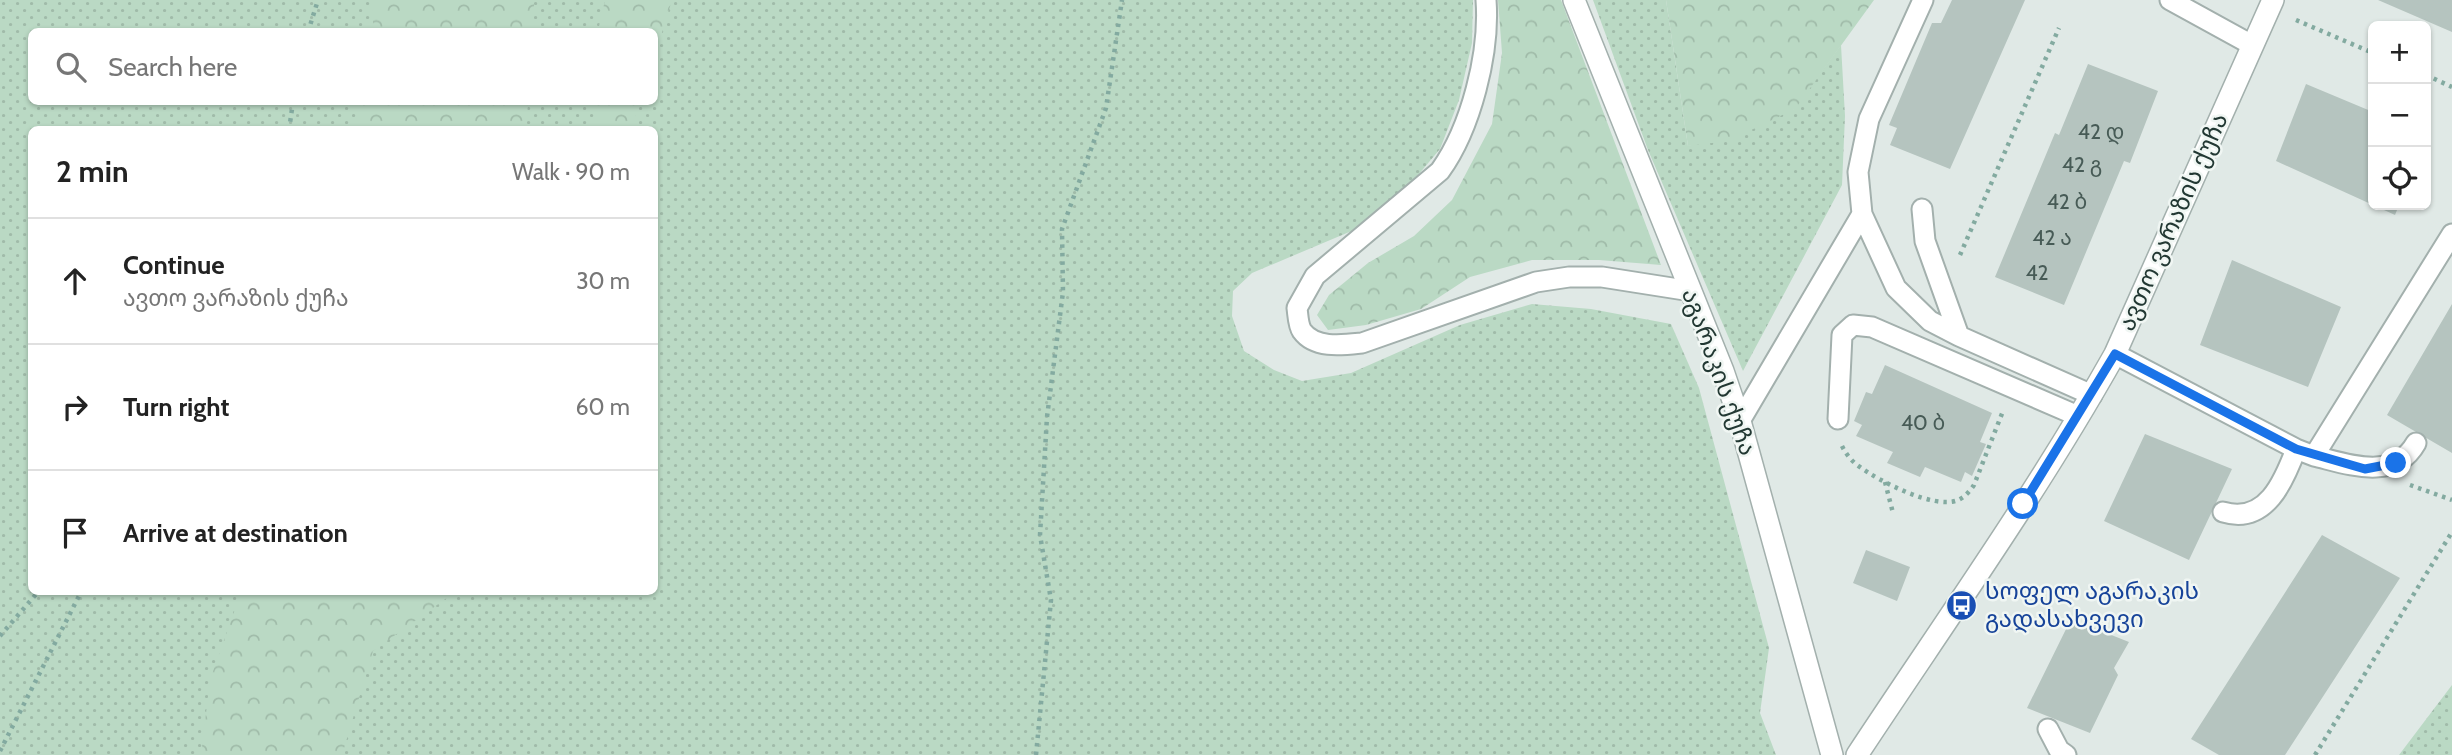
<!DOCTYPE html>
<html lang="en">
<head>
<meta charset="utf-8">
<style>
  :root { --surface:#fff; --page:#f6f6f6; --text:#222; --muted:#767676; --line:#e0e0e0 }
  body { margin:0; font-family:Cabin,"Noto Sans Georgian",sans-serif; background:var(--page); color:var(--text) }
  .controls { position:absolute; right:21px; top:21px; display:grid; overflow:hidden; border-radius:10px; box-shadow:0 2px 5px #0004 }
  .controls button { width:63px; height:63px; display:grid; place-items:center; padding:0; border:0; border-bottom:2px solid var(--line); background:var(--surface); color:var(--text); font:35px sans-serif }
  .stop { position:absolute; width:21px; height:21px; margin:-16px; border:5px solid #1a73e8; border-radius:50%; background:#fff }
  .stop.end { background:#1a73e8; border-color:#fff; box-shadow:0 2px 7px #0008 }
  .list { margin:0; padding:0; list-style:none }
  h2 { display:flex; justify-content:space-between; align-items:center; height:91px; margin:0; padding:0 28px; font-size:30px }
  h2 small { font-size:23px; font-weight:400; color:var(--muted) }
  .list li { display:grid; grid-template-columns:46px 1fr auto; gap:21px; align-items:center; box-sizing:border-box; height:126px; padding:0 28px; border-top:2px solid var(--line) }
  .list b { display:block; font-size:26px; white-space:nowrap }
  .list p { margin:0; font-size:23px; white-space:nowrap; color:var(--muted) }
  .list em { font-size:23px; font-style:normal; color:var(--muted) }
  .icon { flex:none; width:38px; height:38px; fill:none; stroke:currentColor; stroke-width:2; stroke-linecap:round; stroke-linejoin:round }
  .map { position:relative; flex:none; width:2452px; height:755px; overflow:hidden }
  .search { position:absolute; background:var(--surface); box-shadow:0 2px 5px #0004; left:28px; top:28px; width:630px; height:77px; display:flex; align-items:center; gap:18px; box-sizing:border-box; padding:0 24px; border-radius:10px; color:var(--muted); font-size:26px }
  .panel { position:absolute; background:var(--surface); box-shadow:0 2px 5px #0004; left:28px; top:126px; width:630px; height:469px; border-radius:10px }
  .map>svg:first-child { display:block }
  .grass { fill:url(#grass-dots); fill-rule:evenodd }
  .forest { fill:url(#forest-crowns) }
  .building { fill:#b5c4bf }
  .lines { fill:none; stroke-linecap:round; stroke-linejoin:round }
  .service-casing { stroke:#a3b0ad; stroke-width:23 }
  .minor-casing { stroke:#a3b0ad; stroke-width:24 }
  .tertiary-casing { stroke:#a3b0ad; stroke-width:24 }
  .path { stroke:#83aaa0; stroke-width:4.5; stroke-dasharray:3.5 5; stroke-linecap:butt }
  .service { stroke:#fff; stroke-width:19 }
  .minor { stroke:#fff; stroke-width:21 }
  .tertiary { stroke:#fff; stroke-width:21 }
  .route { stroke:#1a73e8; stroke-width:9 }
  .labels { text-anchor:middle; stroke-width:5; stroke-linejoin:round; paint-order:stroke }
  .number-label { font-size:21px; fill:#475b56 }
  .street-label { font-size:24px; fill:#223833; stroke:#f0f6f3 }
  .transit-label { font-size:24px; fill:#164399; stroke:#f0f6f3; text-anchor:start }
</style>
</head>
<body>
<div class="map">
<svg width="2452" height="755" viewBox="0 0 2452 755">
  <defs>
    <pattern id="grass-dots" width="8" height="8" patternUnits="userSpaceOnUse" patternTransform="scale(1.75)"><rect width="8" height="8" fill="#bad9c4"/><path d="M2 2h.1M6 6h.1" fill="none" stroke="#a0bba9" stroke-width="1.8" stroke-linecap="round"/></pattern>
    <pattern id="forest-crowns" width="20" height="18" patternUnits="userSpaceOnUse" patternTransform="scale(1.75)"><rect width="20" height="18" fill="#bad9c4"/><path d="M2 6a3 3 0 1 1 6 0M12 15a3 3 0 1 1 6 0" fill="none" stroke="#a0bba9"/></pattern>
  </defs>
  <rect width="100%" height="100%" fill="#e0e9e6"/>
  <path class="grass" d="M0,0H1473L1472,43L1459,100L1440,149L1407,188L1354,230L1252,273L1233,291L1232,316L1244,351L1274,370L1302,381L1351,373L1460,325L1532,304L1591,309L1671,324L1699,388L1769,648L1760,713L1776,755H0ZM32,32H654V102H32ZM32,130H654V592H32Z
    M1593,0H1666L1688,146L1794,109L1841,45L1845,116L1842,185L1743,371L1648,150Z
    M2452,685V755H2399Z"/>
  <path class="forest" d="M373,0H534V31H373Z
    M605,0H672L655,55L654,32L598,31Z
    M1498,0H1561L1661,265L1599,260H1532L1470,277L1421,309L1366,325L1328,330L1317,315L1329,295L1368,263L1414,236L1452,200L1492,124L1502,53Z
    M1666,0H1874L1795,109L1728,141L1688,146Z
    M360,102H528L526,129H354Z
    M597,102H640L631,129H596Z
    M241,592H455L373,651L342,755H201L210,680Z"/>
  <path class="building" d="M1952,0H2025L1950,169L1890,145L1897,128L1889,125L1932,23H1941Z
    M2378,0H2452V32Z
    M2088,64L2158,91L2130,163L2124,161L2064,305L1995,277L2055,133L2059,135Z
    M2306,84L2373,112V205H2399L2395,215L2276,161Z
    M2232,260L2341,307L2308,387L2200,345Z
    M2452,304V453L2387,415Z
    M1885,365L1992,413L1980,442L1986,444L1972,476L1965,472L1961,482L1925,467L1920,477L1887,463L1893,452L1856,436L1862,425L1854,421L1866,392L1872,394Z
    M2145,434L2232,469L2189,560L2104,521Z
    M2322,535L2400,578L2285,755H2219L2191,739Z
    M1866,550L1910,567L1897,601L1853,583Z
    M2071,619L2129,642L2114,668L2118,675L2090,733L2027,708Z"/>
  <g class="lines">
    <defs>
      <path id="service" d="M1486,0C1490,53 1471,128 1440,171L1315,276L1297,308C1298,315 1298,325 1302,331C1315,349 1343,345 1362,343L1536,282L1569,277H1602L1691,291
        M1923,0L1869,119L1858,172L1862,214L1896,288L1930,321L1959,336
        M2170,0L2252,45
        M1922,209L1925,241L1959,336L2092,395
        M2115,354L2296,449L2314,456L2452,234
        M1838,419L1842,335L1853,325L1872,327L2078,416
        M1740,421L1862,214
        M2314,456C2348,464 2394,482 2416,443
        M2223,512C2266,525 2284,481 2296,449
        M2048,729L2059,750L2066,755"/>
      <path id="minor" d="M1574,0L1723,371L1740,421L1832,755"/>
      <path id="tertiary" d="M1857,755C1944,623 2037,493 2115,354L2273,0"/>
    </defs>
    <use href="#service" class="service-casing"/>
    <use href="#minor" class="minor-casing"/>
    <use href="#tertiary" class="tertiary-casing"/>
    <path class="path" d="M2296,20L2373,53
      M308,32L318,0
      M2426,75L2452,87
      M289,130L293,102
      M1960,255L2059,28
      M1842,446C1846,454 1852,462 1860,467C1879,481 1935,510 1958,500C1965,497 1970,491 1974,485L2003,411
      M1885,482L1893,513
      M2410,485L2452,500
      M0,636L38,592
      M0,751L81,592
      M1036,755L1051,600L1040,535L1047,417L1063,292L1062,229L1106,108L1122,0
      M2315,755L2452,532"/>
    <use href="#service" class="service"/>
    <use href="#minor" class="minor"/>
    <use href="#tertiary" class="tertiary"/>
  </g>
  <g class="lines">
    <path class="route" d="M2023,504L2115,354L2296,449L2365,469L2396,463"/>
  </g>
  <defs>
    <symbol id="bus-disc" viewBox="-11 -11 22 22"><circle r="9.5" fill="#1a4fb4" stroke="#f0f6f3"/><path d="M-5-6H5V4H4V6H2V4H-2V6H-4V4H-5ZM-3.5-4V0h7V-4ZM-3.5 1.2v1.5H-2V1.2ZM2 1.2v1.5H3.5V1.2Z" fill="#fff"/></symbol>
  </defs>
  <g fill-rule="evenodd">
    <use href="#bus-disc" x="1944" y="588" width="35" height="35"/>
  </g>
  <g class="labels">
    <g class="number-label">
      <text x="2101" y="139">42 დ</text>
      <text x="2082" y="172">42 გ</text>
      <text x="2067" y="209">42 ბ</text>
      <text x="2052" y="245">42 ა</text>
      <text x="2037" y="280">42</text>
      <text x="1923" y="430">40 ბ</text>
    </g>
    <g class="street-label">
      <text transform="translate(2173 222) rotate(-66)" y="8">ავთო ვარაზის ქუჩა</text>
      <text transform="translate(1719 372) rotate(70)" y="8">აგარაკის ქუჩა</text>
    </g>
    <g class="transit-label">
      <text x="1985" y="599">სოფელ აგარაკის<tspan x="1985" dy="28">გადასახვევი</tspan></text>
    </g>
  </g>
</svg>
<div class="controls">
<button>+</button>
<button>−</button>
<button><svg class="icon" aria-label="locate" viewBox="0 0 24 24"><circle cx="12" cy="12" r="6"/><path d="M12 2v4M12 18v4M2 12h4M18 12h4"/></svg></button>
</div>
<div class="stop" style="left:2023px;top:504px"></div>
<div class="stop end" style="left:2396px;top:463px"></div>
<div class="search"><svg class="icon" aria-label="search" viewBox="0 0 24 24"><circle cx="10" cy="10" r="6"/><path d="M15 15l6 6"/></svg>Search here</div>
<section class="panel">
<h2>2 min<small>Walk · 90 m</small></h2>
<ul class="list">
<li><svg class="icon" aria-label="ahead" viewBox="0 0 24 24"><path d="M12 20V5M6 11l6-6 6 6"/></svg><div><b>Continue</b><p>ავთო ვარაზის ქუჩა</p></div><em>30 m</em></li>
<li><svg class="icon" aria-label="right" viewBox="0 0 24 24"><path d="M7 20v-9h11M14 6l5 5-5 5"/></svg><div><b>Turn right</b></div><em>60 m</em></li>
<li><svg class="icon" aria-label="arrive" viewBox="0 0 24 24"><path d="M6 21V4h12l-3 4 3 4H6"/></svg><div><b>Arrive at destination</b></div></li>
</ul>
</section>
</div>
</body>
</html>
